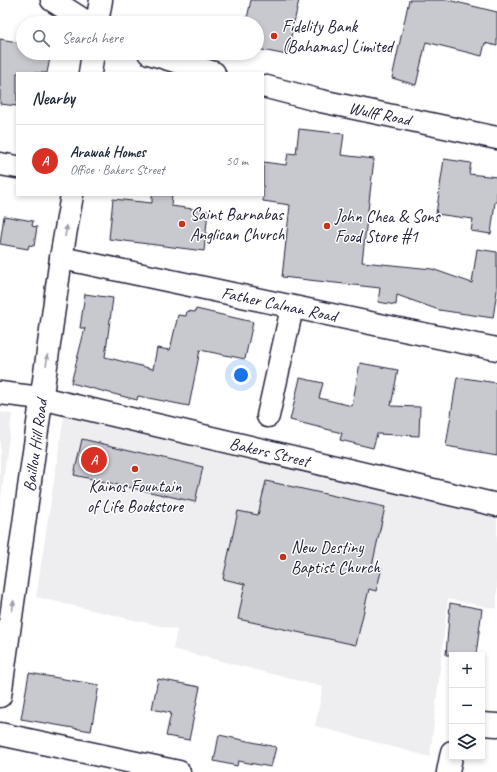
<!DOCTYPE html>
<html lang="en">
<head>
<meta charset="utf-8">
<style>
  :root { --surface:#fff; --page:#f6f6f7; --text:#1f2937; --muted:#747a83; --line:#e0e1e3; --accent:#d93025 }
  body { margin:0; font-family:Caveat,sans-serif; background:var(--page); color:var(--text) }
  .controls { position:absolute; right:12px; bottom:12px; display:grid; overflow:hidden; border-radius:0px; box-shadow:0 2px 6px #0003 }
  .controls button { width:36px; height:36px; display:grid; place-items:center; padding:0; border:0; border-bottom:1px solid var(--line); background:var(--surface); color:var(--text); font:20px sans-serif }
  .you { position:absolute; left:241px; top:375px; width:14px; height:14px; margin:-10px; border:3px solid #fff; border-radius:50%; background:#1a73e8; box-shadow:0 0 0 6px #1a73e833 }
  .badge { display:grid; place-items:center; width:26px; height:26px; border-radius:50%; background:var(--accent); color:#fff; font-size:13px; font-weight:700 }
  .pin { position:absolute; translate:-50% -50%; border:2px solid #fff; box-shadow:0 1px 4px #0006 }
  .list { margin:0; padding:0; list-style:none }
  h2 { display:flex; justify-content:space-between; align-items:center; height:52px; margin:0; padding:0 16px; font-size:17px }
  h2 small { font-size:13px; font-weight:400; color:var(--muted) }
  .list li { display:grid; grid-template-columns:26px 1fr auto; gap:12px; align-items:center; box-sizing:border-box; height:72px; padding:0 16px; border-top:1px solid var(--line) }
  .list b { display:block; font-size:15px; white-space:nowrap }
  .list p { margin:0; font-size:13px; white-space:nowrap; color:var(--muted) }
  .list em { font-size:13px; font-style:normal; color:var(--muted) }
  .icon { flex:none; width:22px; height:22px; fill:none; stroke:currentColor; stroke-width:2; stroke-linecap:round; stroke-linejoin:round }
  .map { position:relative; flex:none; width:497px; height:772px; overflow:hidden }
  .search { position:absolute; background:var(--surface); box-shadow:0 2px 6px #0003; left:16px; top:16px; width:248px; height:44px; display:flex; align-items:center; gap:10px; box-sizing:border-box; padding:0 14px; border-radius:22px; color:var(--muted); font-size:15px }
  .panel { position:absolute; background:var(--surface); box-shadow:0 2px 6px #0003; left:16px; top:72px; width:248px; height:124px; border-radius:0px }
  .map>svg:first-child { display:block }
  .built { fill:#eeeef1 }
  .building { fill:#c8c8cf; stroke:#22223b }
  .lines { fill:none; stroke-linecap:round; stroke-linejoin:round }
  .minor-casing { stroke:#22223b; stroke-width:25 }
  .major-casing { stroke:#22223b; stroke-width:25 }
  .minor { stroke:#fff; stroke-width:22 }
  .major { stroke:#fff; stroke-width:22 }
  .oneway { fill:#9c9ca7 }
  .poi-dot { fill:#c8321e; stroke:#fff; stroke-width:1.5 }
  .labels { text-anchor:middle; stroke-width:3; stroke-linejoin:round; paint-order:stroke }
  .poi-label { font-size:17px; fill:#22223b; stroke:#fff; text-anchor:start }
  .street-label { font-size:17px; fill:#22223b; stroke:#fff }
</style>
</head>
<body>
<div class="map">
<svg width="497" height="772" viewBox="0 0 497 772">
  <rect width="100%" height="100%" fill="#fff"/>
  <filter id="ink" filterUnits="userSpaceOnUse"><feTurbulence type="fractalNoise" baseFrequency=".025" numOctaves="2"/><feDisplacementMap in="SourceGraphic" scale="8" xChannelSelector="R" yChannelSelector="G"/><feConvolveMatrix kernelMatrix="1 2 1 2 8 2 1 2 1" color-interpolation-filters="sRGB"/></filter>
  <g filter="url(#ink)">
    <path class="built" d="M0,412L12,414L0,505Z
      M64,416L497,515V609L448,599L430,757L315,726L323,687L173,649L177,630L36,597Z"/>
    <path class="building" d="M251,0H299L287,55L257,49V23H246Z
      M409,0H448L497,12V46L485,43L482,56L426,42L416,85L392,78Z
      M0,39L23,43V53H51L47,73H17V106L0,104Z
      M299,129L344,134L341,155L374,159L362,262L432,269L472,283L477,249L497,252V291L493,318L439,310L397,295L396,305L378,302L380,288L282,277L290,205L263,201V162L286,165L288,153L296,154Z
      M444,159L471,163L469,174L497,177V202H495L491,234L471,231L473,219L436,214Z
      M152,195H172L171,206L208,211L204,251L109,239L113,199L152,203Z
      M4,216L33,221L32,226L37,227L34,246L29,245L28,249L0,244Z
      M85,294L113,298L105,357L153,369L157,348L170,350L178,315L186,316L187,311L195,312L196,309L253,322L245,359L200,350L189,406L138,396L137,400L71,383L85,328H80Z
      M360,363L398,370L391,406L420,407L419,436L377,434L373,448L340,440L342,433L290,420L300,378L323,383L319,398L352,406Z
      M457,377L497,383V455L446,446Z
      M82,439L203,467L195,502L74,475Z
      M266,481L385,507L372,566L382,568L376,591L369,589L356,645L238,619L245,584L223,579L238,511L258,515Z
      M450,603L482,609L476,655H446Z
      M29,673L99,685L91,731L21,719Z
      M158,679L200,687L189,740L166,736L171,713L152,709Z
      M219,735L276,747L271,767L238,761L237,766L214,761Z"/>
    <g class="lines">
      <defs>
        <g id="minor">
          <path d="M0,164L17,167"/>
          <path id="s1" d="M61,258C207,288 351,320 497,349"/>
          <path id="s2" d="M0,393L41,398L497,505"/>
          <path d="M268,416L292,308"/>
          <path d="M482,724L497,725"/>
          <path d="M0,734L179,772"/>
          <path d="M448,772L452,752"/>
        </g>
        <g id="major">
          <path d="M52,0L88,23"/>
          <path d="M97,23L101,0"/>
          <path d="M149,53L214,73"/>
          <path d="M90,73L93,53"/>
          <path id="s3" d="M263,86L321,101L497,138"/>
          <path id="s4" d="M0,696L61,258L72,195"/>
        </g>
      </defs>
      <use href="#minor" class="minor-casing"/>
      <use href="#major" class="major-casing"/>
      <use href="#minor" class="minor"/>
      <use href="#major" class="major"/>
    </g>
    <defs><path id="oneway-solid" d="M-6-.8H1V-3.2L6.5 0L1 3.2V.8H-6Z"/></defs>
    <g class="oneway">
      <use href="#oneway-solid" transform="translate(66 231) rotate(-80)"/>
      <use href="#oneway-solid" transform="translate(47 360) rotate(-82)"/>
      <use href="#oneway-solid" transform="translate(13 606) rotate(-82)"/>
    </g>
  </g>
  <g class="poi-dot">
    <circle cx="274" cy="36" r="4"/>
    <circle cx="182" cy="224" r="4"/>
    <circle cx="327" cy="226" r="4"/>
    <circle cx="135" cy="469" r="4"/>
    <circle cx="283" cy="557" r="4"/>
  </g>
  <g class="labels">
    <g class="poi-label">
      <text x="282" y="32">Fidelity Bank<tspan x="282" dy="20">(Bahamas) Limited</tspan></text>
      <text x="190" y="220">Saint Barnabas<tspan x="190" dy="20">Anglican Church</tspan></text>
      <text x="335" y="222">John Chea &amp; Sons<tspan x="335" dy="20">Food Store #1</tspan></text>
      <text x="135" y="492" text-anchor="middle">Kainos Fountain<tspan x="135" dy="20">of Life Bookstore</tspan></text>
      <text x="291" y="553">New Destiny<tspan x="291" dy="20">Baptist Church</tspan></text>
    </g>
    <g class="street-label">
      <text dy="6" stroke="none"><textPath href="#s3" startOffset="120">Wulff Road</textPath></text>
      <text dy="6" stroke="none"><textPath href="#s1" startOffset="223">Father Calnan Road</textPath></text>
      <text dy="6" stroke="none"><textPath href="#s4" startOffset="253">Baillou Hill Road</textPath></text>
      <text dy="6" stroke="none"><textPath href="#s2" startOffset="276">Bakers Street</textPath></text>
    </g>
  </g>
</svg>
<div class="controls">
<button>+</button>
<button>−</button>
<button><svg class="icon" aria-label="layers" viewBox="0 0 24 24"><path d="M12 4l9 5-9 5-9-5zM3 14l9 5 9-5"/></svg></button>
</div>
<div class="you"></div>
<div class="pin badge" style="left:94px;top:460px">A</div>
<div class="search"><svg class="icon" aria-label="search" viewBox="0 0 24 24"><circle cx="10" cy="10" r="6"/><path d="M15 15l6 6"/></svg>Search here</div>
<section class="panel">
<h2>Nearby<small></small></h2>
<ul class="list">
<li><span class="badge">A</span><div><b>Arawak Homes</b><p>Office · Bakers Street</p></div><em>50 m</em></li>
</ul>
</section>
</div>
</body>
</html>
